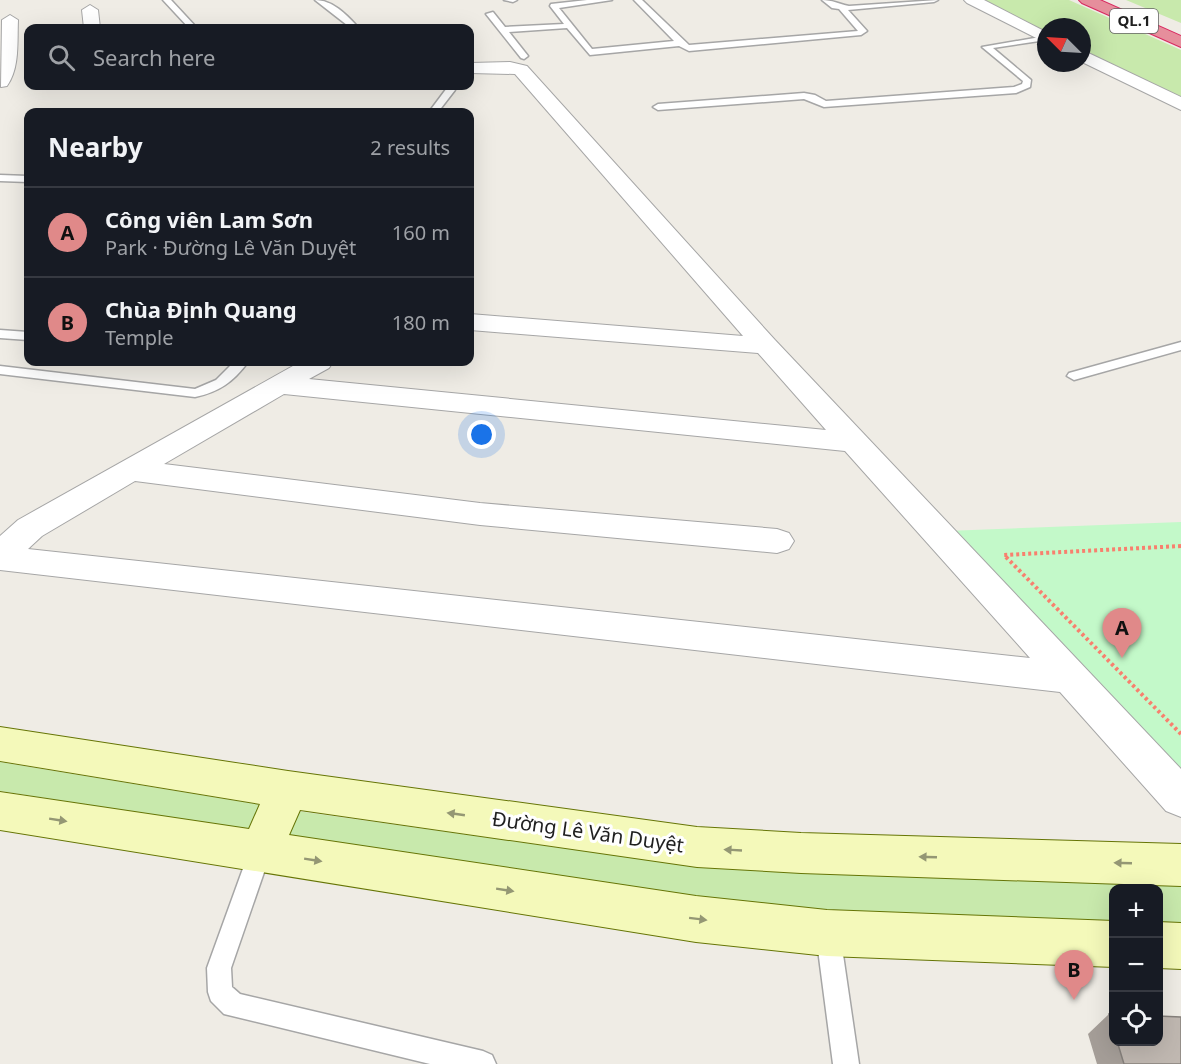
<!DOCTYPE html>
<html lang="en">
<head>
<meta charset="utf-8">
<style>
  :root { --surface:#171b24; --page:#20242c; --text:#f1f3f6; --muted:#9ea1a6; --line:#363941; --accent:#e08989 }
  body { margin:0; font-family:"Noto Sans",sans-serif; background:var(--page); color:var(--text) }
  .controls { position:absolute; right:18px; bottom:18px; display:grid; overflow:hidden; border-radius:12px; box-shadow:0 6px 24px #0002 }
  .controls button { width:54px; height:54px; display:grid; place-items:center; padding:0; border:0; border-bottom:2px solid var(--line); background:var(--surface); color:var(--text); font:30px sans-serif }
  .compass { position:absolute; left:1037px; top:18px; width:54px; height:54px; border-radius:50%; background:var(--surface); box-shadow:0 6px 24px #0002; rotate:294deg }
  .you { position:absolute; left:482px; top:435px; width:21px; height:21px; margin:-15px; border:4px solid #fff; border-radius:50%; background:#1a73e8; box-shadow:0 0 0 9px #1a73e833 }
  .badge { display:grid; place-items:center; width:39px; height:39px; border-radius:50%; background:var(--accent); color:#111; font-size:20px; font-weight:700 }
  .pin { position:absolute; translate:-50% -50px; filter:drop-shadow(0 2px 3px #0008) }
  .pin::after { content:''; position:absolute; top:32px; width:21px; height:18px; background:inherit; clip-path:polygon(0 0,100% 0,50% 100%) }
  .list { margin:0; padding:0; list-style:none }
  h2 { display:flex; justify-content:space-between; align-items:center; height:78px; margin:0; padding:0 24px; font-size:26px }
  h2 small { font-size:20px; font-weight:400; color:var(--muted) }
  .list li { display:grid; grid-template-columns:39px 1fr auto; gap:18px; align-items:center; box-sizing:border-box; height:90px; padding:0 24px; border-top:2px solid var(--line) }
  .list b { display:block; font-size:22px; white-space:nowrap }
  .list p { margin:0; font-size:20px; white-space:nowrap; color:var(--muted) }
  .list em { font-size:20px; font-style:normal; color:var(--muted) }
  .icon { flex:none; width:33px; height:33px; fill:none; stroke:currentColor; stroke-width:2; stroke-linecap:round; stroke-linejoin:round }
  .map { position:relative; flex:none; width:1181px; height:1064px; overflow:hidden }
  .search { position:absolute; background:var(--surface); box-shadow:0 6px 24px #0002; left:24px; top:24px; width:450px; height:66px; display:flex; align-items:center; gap:15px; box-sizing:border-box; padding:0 21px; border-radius:12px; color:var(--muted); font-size:22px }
  .panel { position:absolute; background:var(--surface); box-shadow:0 6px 24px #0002; left:24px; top:108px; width:450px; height:258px; border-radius:12px }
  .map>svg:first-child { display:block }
  .grass { fill:#c8e9ac }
  .park { fill:#c3f9c9 }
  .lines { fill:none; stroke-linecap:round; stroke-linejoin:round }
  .lane-casing { stroke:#a6a6a6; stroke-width:3 }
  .street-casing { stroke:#a6a6a6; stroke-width:2 }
  .secondary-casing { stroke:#667506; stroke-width:2 }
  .highway-casing { stroke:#d9275f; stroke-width:2 }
  .path { stroke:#f8806e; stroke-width:4; stroke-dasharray:3 3; stroke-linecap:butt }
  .lane { fill:#fff; fill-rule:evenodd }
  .street { fill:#fff; fill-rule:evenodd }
  .secondary { fill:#f4f9ba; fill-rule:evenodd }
  .highway { fill:#e68e9c; fill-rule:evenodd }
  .wall { fill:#a59e98 }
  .building { fill:#c0b8b1; stroke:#86817c; stroke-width:1.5 }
  .oneway { fill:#949774 }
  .labels { text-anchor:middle; stroke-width:6; stroke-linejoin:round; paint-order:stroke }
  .shield { fill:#fff; stroke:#626262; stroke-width:1.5 }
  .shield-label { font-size:15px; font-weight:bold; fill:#1f1f1f }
  .near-street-label { font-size:20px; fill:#1f1f1f; stroke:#fff }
</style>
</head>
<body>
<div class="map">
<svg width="1181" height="1064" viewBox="0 0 1181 1064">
  <rect width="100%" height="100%" fill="#efece5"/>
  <path class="grass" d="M982,0H1069L1181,50V99L1082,50V27H1046V32Z
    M1126,0H1181V23Z
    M0,762L268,806L257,831L0,791Z
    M290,810L698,867L803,873L1181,886V925L1159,924L1158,888H1114L1113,922L826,912L698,898L280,834Z"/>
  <path class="park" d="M1181,522V785L946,531Z"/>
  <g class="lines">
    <defs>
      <path id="lane" d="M163,0H171L197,28H189Z
        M315,0C332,0 346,14 357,26L341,28L347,25Z
        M504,0H517L513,2Z
        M587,0H612L559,8L592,49L674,41L634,0H642L689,45L858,31L839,9L832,8L822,0C832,0 839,4 849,6L938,0L934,2L848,10L867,31L861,35L689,51L679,46L590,55L567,28L509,32L528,56L524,59L521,58L486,14L493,12L505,27L564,24L550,6L551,4Z
        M1046,36V40L993,48L1031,80L1030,87L1016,93L824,107L804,99L658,110L653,107L658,104L804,93L815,95L826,101L1014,87L1022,84L1023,81L982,47Z
        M447,88L455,90L438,112H429Z
        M0,175L28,176V182L0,181Z
        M0,330L28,332V340L0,338Z
        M1181,342V350L1074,380L1067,376L1069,373Z
        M234,362H248C233,382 219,392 195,397L0,374V366L195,389L216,380Z
        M260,842L268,845L271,852L231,968L232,987L240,994L483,1051L492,1055L496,1064H430L224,1014L211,1001L208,992L207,968L249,852L252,845Z
        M828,922L836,926L840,934L859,1064H833L816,934L820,926Z"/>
      <path id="street" d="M964,0H984L1046,32V43L967,3Z
        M90,5L98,10L100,28H84L82,10Z
        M10,15L18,20C17,41 20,68 7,86L1,87L2,20Z
        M1082,50L1181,97V110L1082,62Z
        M510,62L527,66L775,340L1181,769V817L1166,811L1060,692L0,570V536L18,520L300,362H333L329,368L309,379L826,430L758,353L470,330V314L743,336L515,74L470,73V63ZM284,394L845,451L1030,658L28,549L42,536L135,481L480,525L777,553L789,549L794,541L789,533L777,529L480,503L164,464Z"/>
      <path id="secondary" d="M0,727L288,771L697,827L801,833L1181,844V886L801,873L697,867L300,810L289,835L696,896L827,910L1114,921V967L827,956L696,942L0,830V792L249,829L260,804L0,761Z
        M1158,922L1181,923V969L1158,968Z"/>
      <path id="highway" d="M1079,0H1100L1181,36V47L1082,3Z"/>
    </defs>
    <use href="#lane" class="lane-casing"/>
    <use href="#street" class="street-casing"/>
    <use href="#secondary" class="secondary-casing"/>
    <use href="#highway" class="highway-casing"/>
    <path class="path" d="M1181,546L1004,555L1181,734"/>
    <use href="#lane" class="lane"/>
    <use href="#street" class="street"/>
    <use href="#secondary" class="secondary"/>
    <use href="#highway" class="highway"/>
  </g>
  <path class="wall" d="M1109,1014H1113V1041H1158L1181,1064H1097L1088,1034Z"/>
  <path class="building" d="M1109,1014H1113V1029Z
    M1158,1016L1181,1017V1064H1124L1117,1041H1158Z"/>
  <defs><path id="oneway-solid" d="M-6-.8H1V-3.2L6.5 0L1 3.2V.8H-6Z" transform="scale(1.5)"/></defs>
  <g class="oneway">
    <use href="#oneway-solid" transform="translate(456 814) rotate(-172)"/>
    <use href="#oneway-solid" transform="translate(58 820) rotate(9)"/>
    <use href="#oneway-solid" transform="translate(733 850) rotate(-177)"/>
    <use href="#oneway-solid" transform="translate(928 857) rotate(-178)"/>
    <use href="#oneway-solid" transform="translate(313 860) rotate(9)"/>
    <use href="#oneway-solid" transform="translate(1123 863) rotate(-178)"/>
    <use href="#oneway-solid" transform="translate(505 890) rotate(9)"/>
    <use href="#oneway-solid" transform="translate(698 919) rotate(7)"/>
  </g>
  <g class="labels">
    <rect class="shield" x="1110" y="9" width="48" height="24" rx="4.5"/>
    <g class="shield-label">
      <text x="1134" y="26">QL.1</text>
    </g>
    <g class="near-street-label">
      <text transform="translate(588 832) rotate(8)" y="7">Đường Lê Văn Duyệt</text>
    </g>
  </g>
</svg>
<div class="controls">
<button>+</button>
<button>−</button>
<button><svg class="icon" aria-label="locate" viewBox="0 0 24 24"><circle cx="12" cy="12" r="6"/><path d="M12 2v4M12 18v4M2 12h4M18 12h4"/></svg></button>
</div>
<svg class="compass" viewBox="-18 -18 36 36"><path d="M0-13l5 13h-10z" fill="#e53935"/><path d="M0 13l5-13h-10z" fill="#9ea1a6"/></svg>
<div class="you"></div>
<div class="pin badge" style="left:1122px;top:658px">A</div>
<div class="pin badge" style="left:1074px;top:1000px">B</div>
<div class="search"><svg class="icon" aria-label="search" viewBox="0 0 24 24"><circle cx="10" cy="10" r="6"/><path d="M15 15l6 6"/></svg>Search here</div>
<section class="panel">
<h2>Nearby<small>2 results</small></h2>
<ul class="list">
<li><span class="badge">A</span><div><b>Công viên Lam Sơn</b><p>Park · Đường Lê Văn Duyệt</p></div><em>160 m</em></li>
<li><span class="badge">B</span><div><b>Chùa Định Quang</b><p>Temple</p></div><em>180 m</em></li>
</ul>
</section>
</div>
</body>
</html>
